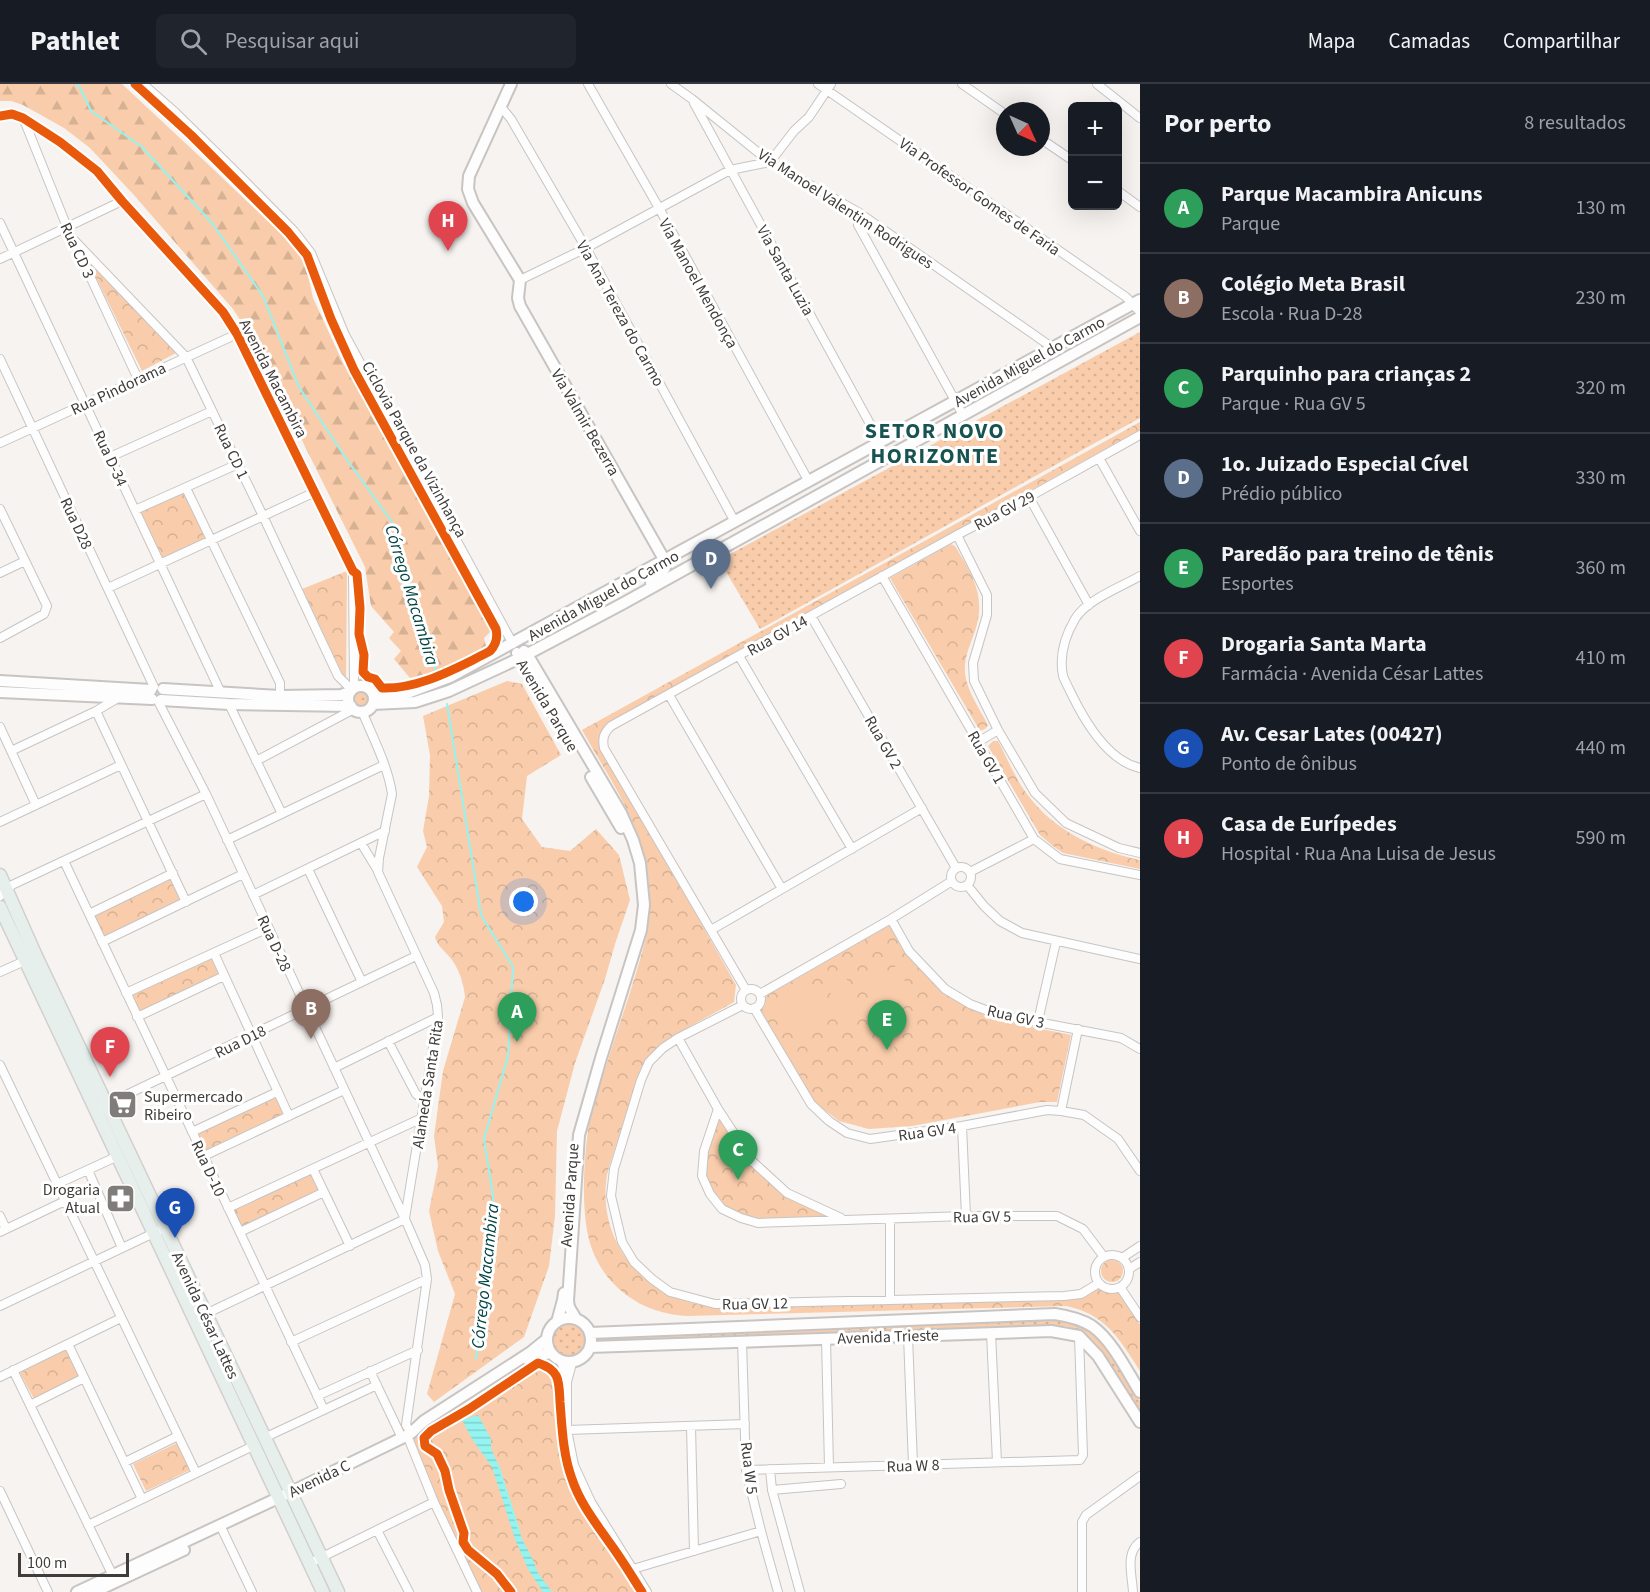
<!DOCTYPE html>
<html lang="pt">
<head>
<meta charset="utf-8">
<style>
  :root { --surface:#171b24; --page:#20242c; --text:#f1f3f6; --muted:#9ea1a6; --line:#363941; --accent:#b45309 }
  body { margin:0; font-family:"Source Sans 3",sans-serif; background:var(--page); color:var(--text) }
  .controls { position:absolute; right:18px; top:18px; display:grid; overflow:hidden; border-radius:9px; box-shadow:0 6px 24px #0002 }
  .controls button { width:54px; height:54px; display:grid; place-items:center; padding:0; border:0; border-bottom:2px solid var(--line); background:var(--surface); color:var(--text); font:30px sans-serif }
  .compass { position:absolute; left:996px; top:18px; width:54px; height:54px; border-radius:50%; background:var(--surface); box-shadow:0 6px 24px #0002; rotate:135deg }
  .scale { position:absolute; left:18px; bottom:15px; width:111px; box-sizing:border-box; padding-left:6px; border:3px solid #3f3c3a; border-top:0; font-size:16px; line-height:21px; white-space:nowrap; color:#3f3c3a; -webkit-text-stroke:4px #fff; paint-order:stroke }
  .you { position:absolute; left:524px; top:818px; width:21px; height:21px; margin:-15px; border:4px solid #fff; border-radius:50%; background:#1a73e8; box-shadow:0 0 0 9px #1a73e833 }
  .badge { display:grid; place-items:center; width:39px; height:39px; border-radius:50%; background:var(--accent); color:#fff; font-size:20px; font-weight:700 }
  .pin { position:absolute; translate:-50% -50px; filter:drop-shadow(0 2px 3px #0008) }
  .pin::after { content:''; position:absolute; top:32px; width:21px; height:18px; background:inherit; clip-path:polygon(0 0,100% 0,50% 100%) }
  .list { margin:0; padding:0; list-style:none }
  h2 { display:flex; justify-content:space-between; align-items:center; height:78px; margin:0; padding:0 24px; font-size:26px }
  h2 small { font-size:20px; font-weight:400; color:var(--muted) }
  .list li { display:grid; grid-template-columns:39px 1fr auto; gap:18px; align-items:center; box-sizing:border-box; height:90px; padding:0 24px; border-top:2px solid var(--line) }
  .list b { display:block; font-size:22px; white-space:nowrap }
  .list p { margin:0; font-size:20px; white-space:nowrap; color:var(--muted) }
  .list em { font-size:20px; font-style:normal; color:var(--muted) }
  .icon { flex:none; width:33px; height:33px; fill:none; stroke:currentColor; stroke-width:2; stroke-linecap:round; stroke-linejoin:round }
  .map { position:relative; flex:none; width:1140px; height:1508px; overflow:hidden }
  header { display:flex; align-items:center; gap:36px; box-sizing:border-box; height:84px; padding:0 30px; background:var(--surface); border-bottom:2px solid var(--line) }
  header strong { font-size:28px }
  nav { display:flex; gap:33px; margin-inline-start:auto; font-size:21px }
  .search { width:420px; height:54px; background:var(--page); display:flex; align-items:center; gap:15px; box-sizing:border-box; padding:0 21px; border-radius:9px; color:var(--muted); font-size:22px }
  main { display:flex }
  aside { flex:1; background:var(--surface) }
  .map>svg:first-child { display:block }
  .grass { fill:url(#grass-dots) }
  .forest { fill:url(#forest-firs) }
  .park { fill:url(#park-crowns) }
  .garden { fill:#f9cdab }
  .water { fill:url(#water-rules) }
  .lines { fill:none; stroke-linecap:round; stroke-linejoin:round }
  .stream { stroke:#93f4f0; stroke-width:2 }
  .street-casing { stroke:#c7c4c2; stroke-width:10 }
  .secondary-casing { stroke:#c7c4c2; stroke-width:14 }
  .primary-casing { stroke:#d2d0ce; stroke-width:15 }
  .street { stroke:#fefdfd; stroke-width:8 }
  .secondary { stroke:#fefdfd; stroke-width:10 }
  .primary { stroke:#e7efed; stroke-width:12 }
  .cycleway-casing { stroke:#fff; stroke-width:13 }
  .cycleway { stroke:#e8590c; stroke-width:9 }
  .labels { text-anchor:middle; stroke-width:6; stroke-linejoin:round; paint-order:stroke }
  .street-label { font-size:16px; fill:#3f3c3a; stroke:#fff }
  .poi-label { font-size:16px; fill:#3f3c3a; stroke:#fff; text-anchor:start }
  .water-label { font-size:18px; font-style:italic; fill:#004443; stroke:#fff }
  .district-label { font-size:22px; font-weight:bold; letter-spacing:1.5px; fill:#175351; stroke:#fff }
</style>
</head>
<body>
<header>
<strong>Pathlet</strong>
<div class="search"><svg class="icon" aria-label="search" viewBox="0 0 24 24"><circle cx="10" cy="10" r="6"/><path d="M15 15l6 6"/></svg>Pesquisar aqui</div>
<nav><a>Mapa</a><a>Camadas</a><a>Compartilhar</a></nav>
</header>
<main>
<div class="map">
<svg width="1140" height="1508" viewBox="0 0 1140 1508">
  <defs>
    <pattern id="grass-dots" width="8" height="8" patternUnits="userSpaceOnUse" patternTransform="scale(1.5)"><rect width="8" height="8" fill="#f9cdab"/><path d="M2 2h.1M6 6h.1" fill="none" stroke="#d6b194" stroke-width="1.8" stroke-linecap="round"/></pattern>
    <pattern id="forest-firs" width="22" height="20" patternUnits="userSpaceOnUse" patternTransform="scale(1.5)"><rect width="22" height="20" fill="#f9cdab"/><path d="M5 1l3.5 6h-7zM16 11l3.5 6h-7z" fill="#d6b194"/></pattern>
    <pattern id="park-crowns" width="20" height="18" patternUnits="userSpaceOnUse" patternTransform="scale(1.5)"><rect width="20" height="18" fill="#f9cdab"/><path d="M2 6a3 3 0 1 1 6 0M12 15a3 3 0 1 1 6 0" fill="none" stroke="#d6b194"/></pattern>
    <pattern id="water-rules" width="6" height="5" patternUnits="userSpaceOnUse" patternTransform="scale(1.5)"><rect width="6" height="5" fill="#93f4f0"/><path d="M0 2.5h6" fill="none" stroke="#80d2cf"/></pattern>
  </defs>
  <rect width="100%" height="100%" fill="#f6f3f0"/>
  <path class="grass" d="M1140,248V334L760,545L719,476Z
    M352 615a9 9 0 1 1 18 0a9 9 0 1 1-18 0Z
    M1058,1236C1090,1238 1100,1256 1116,1280C1124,1293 1132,1305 1140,1317V1327L1093,1257L1079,1246L1065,1242L600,1258V1253Z
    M553 1256a16 16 0 1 1 32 0a16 16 0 1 1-32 0Z"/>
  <path class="forest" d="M0,0H122L212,84L296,164L307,187L313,214L343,279L491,547L484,554L486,562L440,586L410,594L394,575L401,567L389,554L394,548L371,522L365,483L248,248L233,225L133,110L90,64L64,44L23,21L11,17H0Z"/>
  <path class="park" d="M87,175L176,269L142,287Z
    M1140,338V346L609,639L603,645L600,656L641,733L736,901L734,918C702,937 661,953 640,986C633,1008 626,1030 619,1052C615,1065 610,1078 607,1091C596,1161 648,1218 716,1223L1069,1214L1099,1203L1108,1207H1119L1140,1240V1287C1119,1255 1106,1230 1066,1222L687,1232C645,1230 607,1206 592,1165C579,1131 584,1064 591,1029C594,1014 600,999 605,985C619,940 636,895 647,849C660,763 622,717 582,646Z
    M185,407L209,455L163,476L140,427Z
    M951,460L955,462C970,487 985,509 977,540C974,553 966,567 965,581C963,602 979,623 988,641L985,645L980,647L890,494Z
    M347,487L346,598L302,505Z
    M507,597L522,600L561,671L527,692L522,735L542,763L570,767L596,745L619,771L630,816L615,860L605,895L575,979L557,1047L555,1132L549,1182L524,1253L434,1318L427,1310L455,1210L438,1167L429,1127L438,1082L434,1052L443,987L465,913C464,901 460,887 452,876C446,867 438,864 435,853L444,838L442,822L417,783L427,763L423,747L429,712L430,671L423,632Z
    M993,657H998C1007,674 1015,694 1027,710C1053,746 1097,767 1140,776V785L1063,769L1053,762L1040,751L988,662Z
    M172,794L183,817L103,854L93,831Z
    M891,840C904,863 918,884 937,903C970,933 1029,942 1071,951L1057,1018H1040L912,1042L869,1045L839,1037L813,1017L760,927L765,921L766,912Z
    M213,871L222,892L138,930L128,909Z
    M276,1010L286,1031L205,1071L194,1048Z
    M721,1034C735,1058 749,1083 772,1100C790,1113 814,1123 834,1134L759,1137L723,1124L704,1092L706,1068L715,1039Z
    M310,1087L321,1108L241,1146L231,1124Z
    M1101 1187a11 11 0 1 1 22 0a11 11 0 1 1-22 0Z
    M66,1265L79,1292L34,1315L20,1289Z
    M544,1273L560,1287L564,1345L570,1382L585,1421L633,1488L645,1508H482L438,1417L412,1355Z
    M177,1359L190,1386L146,1407L133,1380Z"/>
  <path class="garden" d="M896,882L915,914L883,932L865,901Z
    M845,892L865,927L846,938L827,903Z
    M807,900L830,934L796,953L777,918Z
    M885,948L902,977L889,985L872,955Z"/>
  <path class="water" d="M478,1331L491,1355V1364L499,1383L515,1437L523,1457L533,1476L538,1489L552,1508H543L528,1485L515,1455L492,1383L472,1355L462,1336Z"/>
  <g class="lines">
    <path class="stream" d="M76,0L79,2L91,27L142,63L212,139L263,212L299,303L345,373L392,438L437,591
      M447,620L481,831L513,883L508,972L484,1055L493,1112L489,1164L476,1275
      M498,1381L519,1447"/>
    <defs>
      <path id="street" d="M143,0L175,28L232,84L294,147L311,169L345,251L513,560
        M588,0L659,124L809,398
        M671,0L692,15L770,78L858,128L1053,264
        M818,0L1126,213L1140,228
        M962,0L1005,30
        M1097,0L1140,34
        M694,19L880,358
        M501,23L511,35L586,164L735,438
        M0,32L12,30L23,34L60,58L97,87L122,117L223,228L237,250L353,487L354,604
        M24,36L67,143L138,295
        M1041,55L1072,76
        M1118,107L1140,123
        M858,128V141L963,331
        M0,139L221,609
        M73,155L186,273L263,432L338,592L352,606
        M0,175L122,117
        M520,196L586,164L730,86L770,78L794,47L809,33L831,0
        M0,275L154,603
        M0,359L237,250
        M110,373L212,327
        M1099,374L1140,447
        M186,404L280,599V612
        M1029,413L1089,521
        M0,425L47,522L44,530L0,554
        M135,426L238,380
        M957,451L987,511V531L973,579L974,597L998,646L1035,709L1066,739L1119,764L1140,769
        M0,489L25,477
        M882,492L1034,755L1060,775L1140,791
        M1140,492C1121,503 1086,516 1075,535C1065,552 1059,572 1063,592C1065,597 1068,603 1071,609C1084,636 1108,677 1140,684
        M108,504L315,408
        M811,532L956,784
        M739,572L852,765
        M669,611L782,805
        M158,617L206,710L405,1135L425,1181L427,1195L406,1341L411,1349
        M229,620L282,730
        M96,627L186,818
        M362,627C373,654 388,682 392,710L379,774L378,788L434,909L437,921L438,933L405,1134
        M0,643L36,721
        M978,658L998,646
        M11,667L96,627L118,614
        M256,677L354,625
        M0,738L121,681
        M227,756L384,681
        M361,759L378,787
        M64,777L324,1326
        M951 793a10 10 0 1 1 20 0a10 10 0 1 1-20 0Z
        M308,785L362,898
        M970,788L1034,755
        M967,801L984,822L1000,837L1022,849L1140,875
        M253,811L385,747
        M0,812L12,801L206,710
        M89,830L173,789
        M891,835L909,867L945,905L970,920L996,930L1121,954L1140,965
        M711,846L922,724
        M102,858L243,790
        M214,869L289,1032
        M0,888L29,875
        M741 915a10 10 0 1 1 20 0a10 10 0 1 1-20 0Z
        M746,906L604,664C602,654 604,649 611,642L957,451L1029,413L1140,351
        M126,909L268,844
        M760,910L891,835L952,797
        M743,921L678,954L663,964L649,978L641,996L614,1085L611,1112L622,1158L634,1178L652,1195L670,1208L715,1220L1064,1212L1081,1210L1099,1199
        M754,924L811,1020L829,1037L847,1049L870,1055L962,1042L1047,1026L1061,1027L1084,1031L1118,1055L1140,1087
        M137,933L224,892
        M1038,937L1056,858
        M678,954L718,1025L752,1077L787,1109L841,1134
        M388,957L416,1010L425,1017
        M0,981L196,1389
        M334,984L438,933
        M103,1022L416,872
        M718,1025L704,1067L702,1092L710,1110L722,1125L741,1134L758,1139L966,1132H1057L1083,1145L1104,1173
        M1061,1027L1078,945
        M962,1042L966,1132
        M192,1048L277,1008
        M204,1072L344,1006
        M313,1085L350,1162
        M88,1086L122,1164
        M57,1100L118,1072
        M228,1124L422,1034
        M0,1132L6,1145
        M890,1135V1216
        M0,1148L65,1117
        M240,1148L324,1108
        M1095 1188a17 17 0 1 1 34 0a17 17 0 1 1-34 0Z
        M1122,1174L1140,1162
        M1129,1185L1140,1178
        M1120,1203L1140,1233
        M0,1222L158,1147
        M195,1235L405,1135
        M991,1249L997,1378
        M908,1252L913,1381
        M826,1255L829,1383
        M742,1257L746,1386L761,1447L778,1508
        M291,1258L427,1195
        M68,1260L142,1415
        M561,1277L567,1297
        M572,1279L567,1298V1346L574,1381L591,1418L647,1508
        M13,1286L114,1494
        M370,1287L402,1354
        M0,1293L121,1234
        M317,1312L418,1266
        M30,1321L84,1294
        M691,1342L694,1467
        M567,1346L745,1340
        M264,1354L377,1301
        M409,1356L434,1418L477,1508
        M125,1378L178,1352
        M770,1385L772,1406L800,1508
        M746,1386L1080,1376L1083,1371L1079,1252
        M772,1406L841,1400
        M0,1407L48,1508
        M88,1441L253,1362
        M220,1441L252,1508
        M377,1446L409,1508
        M310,1479L434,1418
        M633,1485L761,1447
        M1082,1508V1438L1086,1431L1140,1392
        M1133,1508C1132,1490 1125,1469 1140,1458"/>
      <path id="secondary" d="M511,0L469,92L468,105L473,119L520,196L518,214L520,222L665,477V484L651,499
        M524,567L527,570L621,729L633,756L640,779L644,821L641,846L601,974L579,1051L568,1217L569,1223L576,1235
        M517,569L571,658
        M0,597L151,606
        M348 615a13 13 0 1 1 26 0a13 13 0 1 1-26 0Z
        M163,605L280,612L341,611L350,608
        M0,608L152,615
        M374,612L410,608L450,593L1140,216
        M161,616L229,620L351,622
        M373,620L415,618L449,607L520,574L622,520L1140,233
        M591,693L621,744
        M547 1256a22 22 0 1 1 44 0a22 22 0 1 1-44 0Z
        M557,1238L563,1216L564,1209
        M590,1249L1055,1230C1068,1232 1081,1235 1092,1242C1112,1256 1127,1287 1140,1308
        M590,1263L1051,1247L1079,1252L1098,1272L1140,1338
        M528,1276L534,1272L550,1269
        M77,1508L291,1408L402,1354L411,1349L424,1337L531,1268L547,1255
        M94,1508L184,1466"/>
      <path id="primary" d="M0,791L36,872L338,1508
        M0,823L323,1508"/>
    </defs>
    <use href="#street" class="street-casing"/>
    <use href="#secondary" class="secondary-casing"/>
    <use href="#primary" class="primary-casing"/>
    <use href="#street" class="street"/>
    <use href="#secondary" class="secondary"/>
    <use href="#primary" class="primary"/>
    <defs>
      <path id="cycleway" d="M0,32L12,30L23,34L60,58L97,87L122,117L223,228L237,250L353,487L357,490L360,524L359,550L364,571L363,588L368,593L375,595L382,604C414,605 445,590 473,576C478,573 485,570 490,567C496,561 498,554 496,545L354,286L331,235L307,171L288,148L191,51L135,0
        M511,1508L497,1490L468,1466L463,1458L464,1449L449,1406L445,1387L437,1370L425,1362L424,1354L431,1347L469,1325L538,1279C560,1286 559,1297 560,1318C562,1343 563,1371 572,1395C580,1419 595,1438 609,1458C621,1474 631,1491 642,1508"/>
    </defs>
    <use href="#cycleway" class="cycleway-casing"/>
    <use href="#cycleway" class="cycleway"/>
  </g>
  <defs>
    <symbol id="supermarket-square" viewBox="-11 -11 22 22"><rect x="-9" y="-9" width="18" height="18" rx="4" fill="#7f7c7a" stroke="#fff"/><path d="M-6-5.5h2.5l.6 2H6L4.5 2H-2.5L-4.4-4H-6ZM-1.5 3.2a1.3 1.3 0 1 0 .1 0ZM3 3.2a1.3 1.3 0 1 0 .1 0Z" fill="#fff"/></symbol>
    <symbol id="pharmacy-square" viewBox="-11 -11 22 22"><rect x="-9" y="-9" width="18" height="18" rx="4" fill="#7f7c7a" stroke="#fff"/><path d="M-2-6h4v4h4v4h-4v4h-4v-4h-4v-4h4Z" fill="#fff"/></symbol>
  </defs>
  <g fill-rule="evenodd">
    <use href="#supermarket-square" x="106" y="1004" width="33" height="33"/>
    <use href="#pharmacy-square" x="104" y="1098" width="33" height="33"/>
  </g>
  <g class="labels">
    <g class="street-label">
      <text transform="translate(980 112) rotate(35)" y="6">Via Professor Gomes de Faria</text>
      <text transform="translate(846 124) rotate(33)" y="6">Via Manoel Valentim Rodrigues</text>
      <text transform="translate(78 166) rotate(65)" y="6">Rua CD 3</text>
      <text transform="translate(786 186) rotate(61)" y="6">Via Santa Luzia</text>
      <text transform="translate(699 199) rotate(61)" y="6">Via Manoel Mendonça</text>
      <text transform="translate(621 229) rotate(61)" y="6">Via Ana Tereza do Carmo</text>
      <text transform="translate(1029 277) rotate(-29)" y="6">Avenida Miguel do Carmo</text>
      <text transform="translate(274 294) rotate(63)" y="6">Avenida Macambira</text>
      <text transform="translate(118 304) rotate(-25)" y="6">Rua Pindorama</text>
      <text transform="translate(586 338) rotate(60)" y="6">Via Valmir Bezerra</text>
      <text transform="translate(415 365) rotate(61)" y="6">Ciclovia Parque da Vizinhança</text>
      <text transform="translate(232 367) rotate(64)" y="6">Rua CD 1</text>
      <text transform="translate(111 374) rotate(65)" y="6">Rua D-34</text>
      <text transform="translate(1004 426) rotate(-28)" y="6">Rua GV 29</text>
      <text transform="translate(77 439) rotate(65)" y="6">Rua D28</text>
      <text transform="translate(603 511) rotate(-29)" y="6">Avenida Miguel do Carmo</text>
      <text transform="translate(777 551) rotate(-29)" y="6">Rua GV 14</text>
      <text transform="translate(548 621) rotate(59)" y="6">Avenida Parque</text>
      <text transform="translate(884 658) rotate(60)" y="6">Rua GV 2</text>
      <text transform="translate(987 673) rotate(60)" y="6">Rua GV 1</text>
      <text transform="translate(275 859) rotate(65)" y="6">Rua D-28</text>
      <text transform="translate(1016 932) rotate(13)" y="6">Rua GV 3</text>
      <text transform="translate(240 957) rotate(-26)" y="6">Rua D18</text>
      <text transform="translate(427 1000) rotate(-81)" y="6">Alameda Santa Rita</text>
      <text transform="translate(927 1047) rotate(-8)" y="6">Rua GV 4</text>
      <text transform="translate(209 1084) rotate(65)" y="6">Rua D-10</text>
      <text transform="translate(569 1111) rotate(-86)" y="6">Avenida Parque</text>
      <text transform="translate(982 1132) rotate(-1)" y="6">Rua GV 5</text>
      <text transform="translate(755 1219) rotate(-1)" y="6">Rua GV 12</text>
      <text transform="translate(206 1231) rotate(65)" y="6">Avenida César Lattes</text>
      <text transform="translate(888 1252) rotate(-2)" y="6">Avenida Trieste</text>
      <text transform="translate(913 1381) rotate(-2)" y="6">Rua W 8</text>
      <text transform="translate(750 1384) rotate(83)" y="6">Rua W 5</text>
      <text transform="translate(319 1394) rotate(-26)" y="6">Avenida C</text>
    </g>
    <g class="poi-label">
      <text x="144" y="1018">Supermercado<tspan x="144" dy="18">Ribeiro</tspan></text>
      <text x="100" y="1111" text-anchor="end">Drogaria<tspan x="100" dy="18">Atual</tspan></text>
    </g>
    <g class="water-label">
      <text transform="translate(412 511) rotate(73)" y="6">Córrego Macambira</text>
      <text transform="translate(485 1192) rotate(-84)" y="6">Córrego Macambira</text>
    </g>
    <g class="district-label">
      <text x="935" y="354">SETOR NOVO<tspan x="935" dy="25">HORIZONTE</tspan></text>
    </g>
  </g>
</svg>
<div class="controls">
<button>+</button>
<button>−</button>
</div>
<svg class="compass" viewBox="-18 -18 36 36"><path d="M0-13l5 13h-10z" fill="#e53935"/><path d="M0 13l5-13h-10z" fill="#9ea1a6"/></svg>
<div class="scale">100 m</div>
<div class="you"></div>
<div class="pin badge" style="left:517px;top:958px;background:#2e9e5b">A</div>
<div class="pin badge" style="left:311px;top:955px;background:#8d6e63">B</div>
<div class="pin badge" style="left:738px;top:1096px;background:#2e9e5b">C</div>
<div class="pin badge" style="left:711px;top:505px;background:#5c6f8a">D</div>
<div class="pin badge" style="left:887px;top:966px;background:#2e9e5b">E</div>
<div class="pin badge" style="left:110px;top:993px;background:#e0444e">F</div>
<div class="pin badge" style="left:175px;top:1154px;background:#1a4fb4">G</div>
<div class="pin badge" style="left:448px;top:167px;background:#e0444e">H</div>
</div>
<aside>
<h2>Por perto<small>8 resultados</small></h2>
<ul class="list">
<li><span class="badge" style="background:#2e9e5b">A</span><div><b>Parque Macambira Anicuns</b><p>Parque</p></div><em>130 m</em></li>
<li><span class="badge" style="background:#8d6e63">B</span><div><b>Colégio Meta Brasil</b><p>Escola · Rua D-28</p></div><em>230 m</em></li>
<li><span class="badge" style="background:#2e9e5b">C</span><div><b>Parquinho para crianças 2</b><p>Parque · Rua GV 5</p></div><em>320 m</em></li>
<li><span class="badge" style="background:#5c6f8a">D</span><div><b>1o. Juizado Especial Cível</b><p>Prédio público</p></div><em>330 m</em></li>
<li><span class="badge" style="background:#2e9e5b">E</span><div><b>Paredão para treino de tênis</b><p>Esportes</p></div><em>360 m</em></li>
<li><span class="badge" style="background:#e0444e">F</span><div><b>Drogaria Santa Marta</b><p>Farmácia · Avenida César Lattes</p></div><em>410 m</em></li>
<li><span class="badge" style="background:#1a4fb4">G</span><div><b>Av. Cesar Lates (00427)</b><p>Ponto de ônibus</p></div><em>440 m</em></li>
<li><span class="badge" style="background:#e0444e">H</span><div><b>Casa de Eurípedes</b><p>Hospital · Rua Ana Luisa de Jesus</p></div><em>590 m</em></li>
</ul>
</aside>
</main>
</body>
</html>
